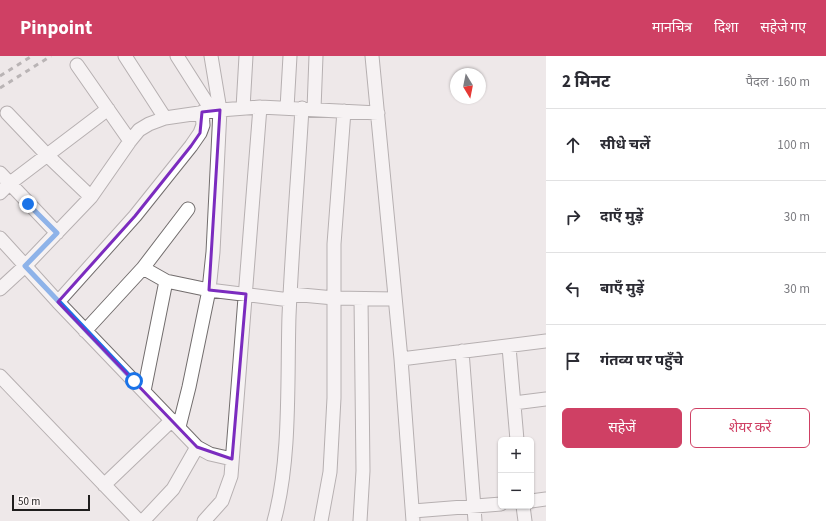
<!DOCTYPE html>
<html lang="hi">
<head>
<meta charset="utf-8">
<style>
  :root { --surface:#fff; --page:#f7f7f7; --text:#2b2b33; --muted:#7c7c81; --line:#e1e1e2; --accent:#cf4064 }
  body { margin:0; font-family:"Source Sans 3","Noto Sans Devanagari",sans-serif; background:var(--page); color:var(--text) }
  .controls { position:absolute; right:12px; bottom:12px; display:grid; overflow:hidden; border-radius:6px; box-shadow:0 1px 3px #0004 }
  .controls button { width:36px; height:36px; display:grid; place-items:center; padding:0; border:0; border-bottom:1px solid var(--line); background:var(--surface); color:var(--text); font:20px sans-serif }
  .compass { position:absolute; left:450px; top:12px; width:36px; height:36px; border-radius:50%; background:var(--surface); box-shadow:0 1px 3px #0004; rotate:170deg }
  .scale { position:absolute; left:12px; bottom:10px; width:78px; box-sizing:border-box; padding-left:4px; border:2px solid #1f1d1d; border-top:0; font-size:11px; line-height:14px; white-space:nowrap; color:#1f1d1d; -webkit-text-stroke:3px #fcf6f6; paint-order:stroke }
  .stop { position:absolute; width:12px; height:12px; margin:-9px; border:3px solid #1a73e8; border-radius:50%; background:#fff }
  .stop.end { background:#1a73e8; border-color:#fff; box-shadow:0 1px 4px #0008 }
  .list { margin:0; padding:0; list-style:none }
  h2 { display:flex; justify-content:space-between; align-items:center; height:52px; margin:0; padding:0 16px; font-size:17px }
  h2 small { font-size:13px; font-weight:400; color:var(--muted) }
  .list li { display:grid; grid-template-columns:26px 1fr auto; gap:12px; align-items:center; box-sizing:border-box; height:72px; padding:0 16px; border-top:1px solid var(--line) }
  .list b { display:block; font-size:15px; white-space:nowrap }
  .list em { font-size:13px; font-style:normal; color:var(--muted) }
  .actions { display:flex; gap:8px; padding:12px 16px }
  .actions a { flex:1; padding:9px 0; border:1px solid var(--accent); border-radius:6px; text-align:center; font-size:14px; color:var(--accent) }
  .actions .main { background:var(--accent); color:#fff }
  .icon { flex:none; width:22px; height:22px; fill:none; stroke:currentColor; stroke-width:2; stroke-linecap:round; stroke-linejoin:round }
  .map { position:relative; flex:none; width:546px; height:465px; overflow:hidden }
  header { display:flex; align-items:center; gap:24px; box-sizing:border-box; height:56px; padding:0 20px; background:var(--accent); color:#fff }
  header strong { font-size:19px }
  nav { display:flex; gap:22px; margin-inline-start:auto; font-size:14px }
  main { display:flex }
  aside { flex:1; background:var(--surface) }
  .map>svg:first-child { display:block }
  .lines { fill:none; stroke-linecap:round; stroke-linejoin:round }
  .minor-casing { stroke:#726d6d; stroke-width:15 }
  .minor { stroke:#fff; stroke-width:13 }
  .rail { stroke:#797676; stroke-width:3; stroke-dasharray:5 5; stroke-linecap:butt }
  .route { stroke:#1a73e8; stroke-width:5 }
  .marked { fill:none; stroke:#7b2cbf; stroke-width:3; stroke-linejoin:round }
</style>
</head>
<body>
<header>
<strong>Pinpoint</strong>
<nav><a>मानचित्र</a><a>दिशा</a><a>सहेजे गए</a></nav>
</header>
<main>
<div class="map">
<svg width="546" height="465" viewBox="0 0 546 465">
  <rect width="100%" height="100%" fill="#eee8e9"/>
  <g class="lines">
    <defs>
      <path id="minor" d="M125,0L165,62
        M177,0L212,55
        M372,0L401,303L413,465
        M77,9L130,85
        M243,52L246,0
        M287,52L290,0
        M314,53L316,0
        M7,57L47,99L91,141
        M0,117L57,177
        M0,137L9,128L108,53
        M0,182L58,246L197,391L210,398L232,403
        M143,212L166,225L209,234L290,244
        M0,233L25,210L91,141L130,85L139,74L149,68L165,62L220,54L260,51L378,57
        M291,238L334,242L395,243
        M58,246L135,160L191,90L200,77L203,69L202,56
        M85,275L143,212L188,153
        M509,291L517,384
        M462,295L475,465
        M401,303L546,285
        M0,320L139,465
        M144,335L166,225
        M514,347L546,343
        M179,371L189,331L209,234L213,196L220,54L211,0
        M104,429L172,364
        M531,445L546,443
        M523,450L525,465
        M413,455L501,448
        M143,465L173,433L197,391
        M204,465L222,445L231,420L260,51
        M274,465C291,404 287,324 289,260C292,191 298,121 302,52
        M321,465L330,416L334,342V188L344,55
        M360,465L363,415L361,243"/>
    </defs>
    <use href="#minor" class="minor-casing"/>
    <use href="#minor" class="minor"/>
    <path class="rail" d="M0,20L32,0
      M0,32L51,0"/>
  </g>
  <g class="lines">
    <path class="route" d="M28,148L57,177L25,210L134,325"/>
  </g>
  <path d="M0 0H546V465H0ZM220,54L209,234L246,238L232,403L197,391L58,246L135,160L191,90L200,77L202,56Z" fill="#eee8e9" fill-opacity=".55" fill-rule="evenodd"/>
  <path class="marked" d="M220,54L209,234L246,238L232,403L197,391L58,246L135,160L191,90L200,77L202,56Z"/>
</svg>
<div class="controls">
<button>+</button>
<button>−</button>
</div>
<svg class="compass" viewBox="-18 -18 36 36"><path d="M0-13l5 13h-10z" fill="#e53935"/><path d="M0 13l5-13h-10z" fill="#7c7c81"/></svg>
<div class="scale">50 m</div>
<div class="stop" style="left:134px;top:325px"></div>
<div class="stop end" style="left:28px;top:148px"></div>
</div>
<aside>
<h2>2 मिनट<small>पैदल · 160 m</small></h2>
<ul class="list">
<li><svg class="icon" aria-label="ahead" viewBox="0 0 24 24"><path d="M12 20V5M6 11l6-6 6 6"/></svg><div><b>सीधे चलें</b></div><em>100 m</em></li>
<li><svg class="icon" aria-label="right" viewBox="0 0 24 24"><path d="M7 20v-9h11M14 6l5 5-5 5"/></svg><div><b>दाएँ मुड़ें</b></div><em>30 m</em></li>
<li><svg class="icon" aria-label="left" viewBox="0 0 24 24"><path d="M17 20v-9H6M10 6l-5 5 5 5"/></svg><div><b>बाएँ मुड़ें</b></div><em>30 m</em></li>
<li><svg class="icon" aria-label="arrive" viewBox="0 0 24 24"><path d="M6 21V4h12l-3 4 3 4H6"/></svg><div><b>गंतव्य पर पहुँचे</b></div></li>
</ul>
<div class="actions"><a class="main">सहेजें</a><a>शेयर करें</a></div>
</aside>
</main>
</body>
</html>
